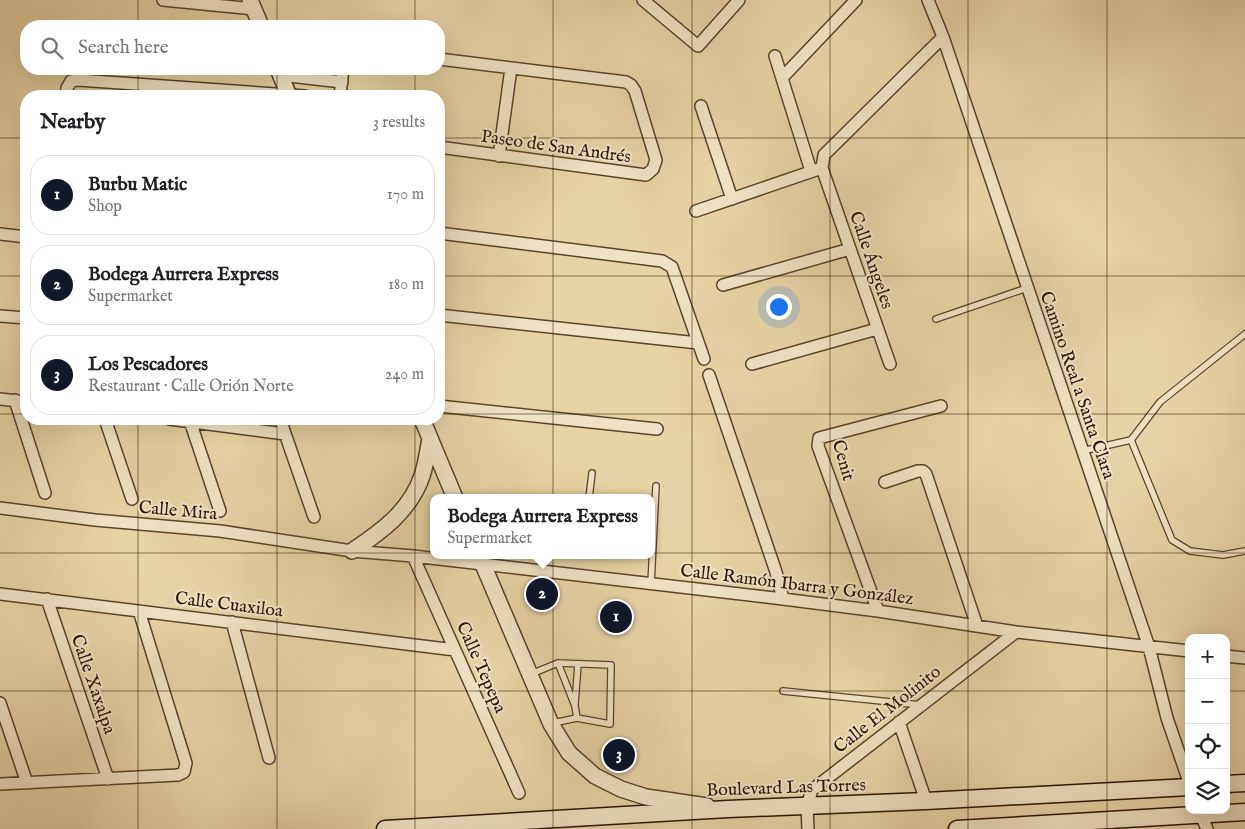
<!DOCTYPE html>
<html lang="en">
<head>
<meta charset="utf-8">
<style>
  :root { --surface:#fff; --page:#f6f6f6; --text:#202124; --muted:#757577; --line:#e0e0e0; --accent:#111827 }
  body { margin:0; font-family:"IM FELL English",serif; background:var(--page); color:var(--text) }
  .controls { position:absolute; right:15px; bottom:15px; display:grid; overflow:hidden; border-radius:10px; box-shadow:0 5px 20px #0002 }
  .controls button { width:45px; height:45px; display:grid; place-items:center; padding:0; border:0; border-bottom:1px solid var(--line); background:var(--surface); color:var(--text); font:25px sans-serif }
  .you { position:absolute; left:778px; top:306px; width:18px; height:18px; margin:-12px; border:4px solid #fff; border-radius:50%; background:#1a73e8; box-shadow:0 0 0 8px #1a73e833 }
  .badge { display:grid; place-items:center; width:32px; height:32px; border-radius:50%; background:var(--accent); color:#fff; font-size:16px; font-weight:700 }
  .pin { position:absolute; translate:-50% -50%; border:2px solid #fff; box-shadow:0 1px 5px #0006 }
  .popup { position:absolute; left:430px; top:494px; width:225px; height:65px; box-sizing:border-box; display:grid; place-content:center; border-radius:10px; background:var(--surface); filter:drop-shadow(0 1px 4px #0005); font-size:16px; white-space:nowrap; color:var(--muted) }
  .popup b { font-size:19px; color:var(--text) }
  .popup::after { content:''; position:absolute; left:50%; top:100%; margin-left:-10px; border:10px solid transparent; border-top-color:var(--surface) }
  .list { margin:0; padding:0; list-style:none }
  h2 { display:flex; justify-content:space-between; align-items:center; height:65px; margin:0; padding:0 20px; font-size:21px }
  h2 small { font-size:16px; font-weight:400; color:var(--muted) }
  .list li { display:grid; grid-template-columns:32px 1fr auto; gap:15px; align-items:center; box-sizing:border-box; height:80px; margin:0 10px 10px; padding:0 10px; border:1px solid var(--line); border-radius:20px }
  .list b { display:block; font-size:19px; white-space:nowrap }
  .list p { margin:0; font-size:16px; white-space:nowrap; color:var(--muted) }
  .list em { font-size:16px; font-style:normal; color:var(--muted) }
  .icon { flex:none; width:28px; height:28px; fill:none; stroke:currentColor; stroke-width:2; stroke-linecap:round; stroke-linejoin:round }
  .map { position:relative; flex:none; width:1245px; height:829px; overflow:hidden }
  .search { position:absolute; background:var(--surface); box-shadow:0 5px 20px #0002; left:20px; top:20px; width:425px; height:55px; display:flex; align-items:center; gap:12px; box-sizing:border-box; padding:0 18px; border-radius:20px; color:var(--muted); font-size:19px }
  .panel { position:absolute; background:var(--surface); box-shadow:0 5px 20px #0002; left:20px; top:90px; width:425px; height:335px; border-radius:20px }
  .map>svg:first-child { display:block }
  .lines { fill:none; stroke-linecap:round; stroke-linejoin:round }
  .service-casing { stroke:#5a442d; stroke-width:8 }
  .minor-casing { stroke:#5a442d; stroke-width:14 }
  .tertiary-casing { stroke:#5a442d; stroke-width:18 }
  .secondary-casing { stroke:#2b1505; stroke-width:19 }
  .service { stroke:#efe2c4; stroke-width:5.5 }
  .minor { stroke:#efe2c4; stroke-width:11 }
  .tertiary { stroke:#efe2c4; stroke-width:15 }
  .secondary { stroke:#efe2c4; stroke-width:16 }
  .grid { fill:none; stroke:#2b1505; stroke-width:1; stroke-opacity:0.55 }
  .labels { text-anchor:middle; stroke-width:4; stroke-linejoin:round; paint-order:stroke }
  .street-label { font-size:18px; fill:#2b1505; stroke:#efe2c4 }
</style>
</head>
<body>
<div class="map">
<svg width="1245" height="829" viewBox="0 0 1245 829">
  <rect width="100%" height="100%" fill="#e6d3a5"/>
  <filter id="stains"><feTurbulence type="fractalNoise" baseFrequency=".004" numOctaves="4"/><feColorMatrix values="0 0 0 0 .2 0 0 0 0 .09 0 0 0 0 .02 0 0 0 .5 -.17"/></filter>
  <radialGradient id="worn" r=".72"><stop offset=".6" stop-color="#630" stop-opacity="0"/><stop offset="1" stop-color="#630" stop-opacity=".3"/></radialGradient>
  <g class="lines">
    <defs>
      <path id="service" d="M936,319L1027,288
        M1131,440L1160,402L1245,334
        M1082,451L1131,440L1172,540L1190,551L1223,555L1245,551
        M589,498L592,473
        M651,584L656,486
        M558,663L575,706L577,718
        M531,674L558,663L611,665L610,724L577,718L553,723
        M783,691L921,705
        M575,704L578,664"/>
      <path id="minor" d="M163,0L254,9
        M643,0L698,46L739,0
        M928,0L943,37L1149,647L1167,718L1189,782
        M775,56L811,171
        M439,59L626,82L631,85L635,91L656,160L653,169L646,175L439,147
        M280,75L342,82
        M782,78L856,0
        M66,96L67,88L71,81L78,80L305,96
        M340,96L343,69
        M701,106L732,199
        M499,156L511,68
        M696,211L822,168
        M439,233L662,261L672,267L704,359
        M0,234L26,237
        M723,285L850,249
        M439,315L698,343
        M0,316L26,318
        M752,364L877,329
        M890,364L822,168L824,155L943,37
        M709,375L776,572L783,599
        M0,399L26,402
        M15,400L45,493
        M439,406L657,429
        M105,419L132,499
        M169,419L285,434
        M280,419L314,517
        M190,421L220,511
        M885,482L918,471H923L926,474L977,626
        M0,508L95,520L220,531L352,551L413,556L783,599L878,611L1016,632L1189,651
        M413,556L519,793
        M0,594L455,650
        M47,599L108,779
        M878,611L818,446L819,438L941,406
        M232,622L269,758
        M1226,656L1245,658
        M0,703L27,783
        M899,722L926,801
        M0,784L178,775L184,772L186,763L139,611
        M1201,815L1207,829
        M808,829L807,806L812,790L1016,632"/>
      <path id="tertiary" d="M250,0L261,26
        M278,69L289,96
        M422,419L455,498
        M352,551C381,532 410,511 422,476C426,464 428,450 430,438
        M479,555L551,724L569,753L595,776L621,789L646,797L707,806"/>
      <path id="secondary" d="M1226,784L1245,783
        M385,829L728,809L926,801L1189,787
        M957,829L1245,812"/>
    </defs>
    <use href="#service" class="service-casing"/>
    <use href="#minor" class="minor-casing"/>
    <use href="#tertiary" class="tertiary-casing"/>
    <use href="#secondary" class="secondary-casing"/>
    <use href="#service" class="service"/>
    <use href="#minor" class="minor"/>
    <use href="#tertiary" class="tertiary"/>
    <use href="#secondary" class="secondary"/>
  </g>
  <path class="grid" d="M138,0V26M277,0V26M415,0V26M553,0V829M692,0V829M830,0V829M968,0V829M1107,0V829M138,69V96M277,69V96M415,69V96M0,138H26M439,138H1245M0,276H26M439,276H1245M0,414H26M439,414H1245M138,419V829M277,419V829M415,419V829M0,553H1245M0,691H1189M1226,691H1245"/>
  <g class="labels">
    <g class="street-label">
      <text transform="translate(556 146) rotate(8)" y="6">Paseo de San Andrés</text>
      <text transform="translate(872 260) rotate(71)" y="6">Calle Ángeles</text>
      <text transform="translate(1078 385) rotate(71)" y="6">Camino Real a Santa Clara</text>
      <text transform="translate(844 460) rotate(74)" y="6">Cenit</text>
      <text transform="translate(178 510) rotate(5)" y="6">Calle Mira</text>
      <text transform="translate(797 584) rotate(7)" y="6">Calle Ramón Ibarra y González</text>
      <text transform="translate(229 604) rotate(7)" y="6">Calle Cuaxiloa</text>
      <text transform="translate(482 667) rotate(66)" y="6">Calle Tepepa</text>
      <text transform="translate(94 684) rotate(71)" y="6">Calle Xaxalpa</text>
      <text transform="translate(887 709) rotate(-38)" y="6">Calle El Molinito</text>
      <text transform="translate(786 787) rotate(-2)" y="6">Boulevard Las Torres</text>
    </g>
  </g>
  <rect width="100%" height="100%" filter="url(#stains)"/>
  <rect width="100%" height="100%" fill="url(#worn)"/>
</svg>
<div class="controls">
<button>+</button>
<button>−</button>
<button><svg class="icon" aria-label="locate" viewBox="0 0 24 24"><circle cx="12" cy="12" r="6"/><path d="M12 2v4M12 18v4M2 12h4M18 12h4"/></svg></button>
<button><svg class="icon" aria-label="layers" viewBox="0 0 24 24"><path d="M12 4l9 5-9 5-9-5zM3 14l9 5 9-5"/></svg></button>
</div>
<div class="you"></div>
<div class="pin badge" style="left:616px;top:617px">1</div>
<div class="pin badge" style="left:542px;top:594px">2</div>
<div class="popup"><b>Bodega Aurrera Express</b>Supermarket</div>
<div class="pin badge" style="left:619px;top:755px">3</div>
<div class="search"><svg class="icon" aria-label="search" viewBox="0 0 24 24"><circle cx="10" cy="10" r="6"/><path d="M15 15l6 6"/></svg>Search here</div>
<section class="panel">
<h2>Nearby<small>3 results</small></h2>
<ul class="list">
<li><span class="badge">1</span><div><b>Burbu Matic</b><p>Shop</p></div><em>170 m</em></li>
<li><span class="badge">2</span><div><b>Bodega Aurrera Express</b><p>Supermarket</p></div><em>180 m</em></li>
<li><span class="badge">3</span><div><b>Los Pescadores</b><p>Restaurant · Calle Orión Norte</p></div><em>240 m</em></li>
</ul>
</section>
</div>
</body>
</html>
